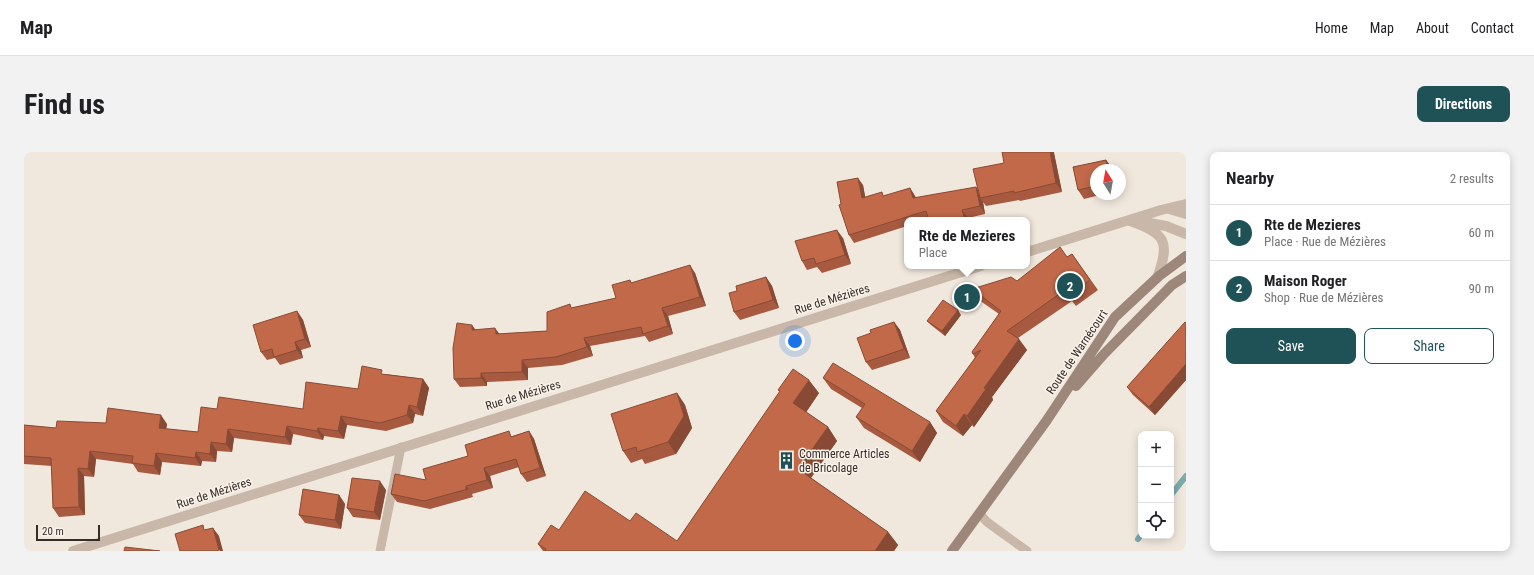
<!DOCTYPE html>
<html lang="en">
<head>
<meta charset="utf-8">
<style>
  :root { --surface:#fff; --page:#f2f2f2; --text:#202124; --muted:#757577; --line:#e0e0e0; --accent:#1f5257 }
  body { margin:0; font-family:"Roboto Condensed",sans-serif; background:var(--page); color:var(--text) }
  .controls { position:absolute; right:12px; bottom:12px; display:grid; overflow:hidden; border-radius:8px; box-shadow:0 2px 10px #0003 }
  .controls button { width:36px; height:36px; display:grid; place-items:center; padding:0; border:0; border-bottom:1px solid var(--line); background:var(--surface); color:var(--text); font:20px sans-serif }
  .compass { position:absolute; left:1066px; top:12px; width:36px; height:36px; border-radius:50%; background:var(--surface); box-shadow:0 2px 10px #0003; rotate:349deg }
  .scale { position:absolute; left:12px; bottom:10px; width:64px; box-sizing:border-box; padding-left:4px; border:2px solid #362d29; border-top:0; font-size:11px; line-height:14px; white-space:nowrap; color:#362d29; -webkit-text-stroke:3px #f9f2e9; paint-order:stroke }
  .you { position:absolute; left:771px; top:189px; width:14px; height:14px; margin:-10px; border:3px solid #fff; border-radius:50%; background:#1a73e8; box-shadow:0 0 0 6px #1a73e833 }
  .badge { display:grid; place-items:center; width:26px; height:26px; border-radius:50%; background:var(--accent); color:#fff; font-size:13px; font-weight:700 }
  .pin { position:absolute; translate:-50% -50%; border:2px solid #fff; box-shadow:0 1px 4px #0006 }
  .popup { position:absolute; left:880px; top:65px; width:126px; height:52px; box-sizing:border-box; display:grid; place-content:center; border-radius:8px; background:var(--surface); filter:drop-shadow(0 1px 3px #0005); font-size:13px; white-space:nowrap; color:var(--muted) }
  .popup b { font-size:15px; color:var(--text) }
  .popup::after { content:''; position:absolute; left:50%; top:100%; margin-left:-8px; border:8px solid transparent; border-top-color:var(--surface) }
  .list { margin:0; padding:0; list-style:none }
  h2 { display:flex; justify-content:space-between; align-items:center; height:52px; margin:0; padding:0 16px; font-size:17px }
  h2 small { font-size:13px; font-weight:400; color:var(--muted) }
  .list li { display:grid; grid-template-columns:26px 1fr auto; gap:12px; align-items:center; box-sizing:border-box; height:56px; padding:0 16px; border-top:1px solid var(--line) }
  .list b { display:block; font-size:15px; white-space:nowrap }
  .list p { margin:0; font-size:13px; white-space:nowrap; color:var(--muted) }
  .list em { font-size:13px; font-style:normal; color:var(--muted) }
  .actions { display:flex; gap:8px; padding:12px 16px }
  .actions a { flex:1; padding:9px 0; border:1px solid var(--accent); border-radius:8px; text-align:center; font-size:14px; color:var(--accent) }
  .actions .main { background:var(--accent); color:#fff }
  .icon { flex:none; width:22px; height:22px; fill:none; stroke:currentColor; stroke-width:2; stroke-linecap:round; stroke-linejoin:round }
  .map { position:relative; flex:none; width:1162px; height:399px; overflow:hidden; border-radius:8px }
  header { display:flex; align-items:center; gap:24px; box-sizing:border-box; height:56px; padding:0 20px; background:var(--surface); border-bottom:1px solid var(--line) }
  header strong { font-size:19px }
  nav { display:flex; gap:22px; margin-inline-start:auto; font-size:14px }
  .intro { display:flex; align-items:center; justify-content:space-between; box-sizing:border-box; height:96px; padding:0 24px }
  h1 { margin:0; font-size:28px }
  .button { padding:10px 18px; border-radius:8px; background:var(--accent); color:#fff; font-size:14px; font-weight:700 }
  main { display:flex; gap:24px; padding:0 24px }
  aside { flex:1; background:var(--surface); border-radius:8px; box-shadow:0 2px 10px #0003 }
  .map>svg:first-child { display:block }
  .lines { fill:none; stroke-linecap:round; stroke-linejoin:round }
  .stream { stroke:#7cabae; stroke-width:6 }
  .service { stroke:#c9b8a9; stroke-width:9 }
  .tertiary { stroke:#c9b8a9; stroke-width:10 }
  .secondary { stroke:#9d877a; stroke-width:10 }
  .wall { fill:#a75a40 }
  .shaded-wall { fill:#884a34 }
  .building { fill:#c2694a; stroke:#884a34 }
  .labels { text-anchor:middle; stroke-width:3; stroke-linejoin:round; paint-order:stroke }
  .street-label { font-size:12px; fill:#362d29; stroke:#f9f2e9 }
  .poi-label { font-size:12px; fill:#362d29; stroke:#f9f2e9; text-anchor:start }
</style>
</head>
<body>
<header>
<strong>Map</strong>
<nav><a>Home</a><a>Map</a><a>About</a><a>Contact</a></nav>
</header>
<div class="intro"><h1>Find us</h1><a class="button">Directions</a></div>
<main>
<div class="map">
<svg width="1162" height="399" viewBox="0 0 1162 399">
  <rect width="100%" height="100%" fill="#f1e8dd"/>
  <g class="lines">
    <path class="stream" d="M1147,343L1162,324
      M1114,387L1117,383"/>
    <path class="service" d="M955,361L963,370L1003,399
      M356,399L377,295"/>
    <path class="tertiary" d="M1145,57L1162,62
      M1106,69C1141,81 1147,89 1133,126
      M1120,70L1142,74L1162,82
      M1003,100L1137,58L1162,52
      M49,399L957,114"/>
    <path class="secondary" d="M1052,234L1080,202L1148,133L1162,124
      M928,399L1023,268L1091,165L1135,124L1162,104"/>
  </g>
  <path class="wall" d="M1030,1L1038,40L996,49L995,48L962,54L959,50L961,62L944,66L905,67L901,68H883V74L830,91L825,83L817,52L839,33L841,45L861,44L886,36L891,44L892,46L952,35L954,38Z
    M1082,8L1088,16L1089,18H1072V42H1080L1060,47L1054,38L1049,15Z
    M819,86L827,112L798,121L793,115L783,118L778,109Z
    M1048,102L1074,138L1052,154L1048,149L994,186L1003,198L968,245L969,248L950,275L948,273L939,284L919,270L912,259L951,206L948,200L975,162L955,148L948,137L993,129L1043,105Z
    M671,121L682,154L644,164L649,182L625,190L621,184L566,194L569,204L538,213L504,216V228L463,230V234L436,235L430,227L452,178L475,182L523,179L548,156L592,146L608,131Z
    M742,125L748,134L755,156L716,168L710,160L713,139Z
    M273,159L279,168L287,195L277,198L279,206L256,213L251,206L243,208L237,200Z
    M937,163L921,184L907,173L903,169Z
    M870,170L876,178L886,206L848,218L842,210L847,181Z
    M1162,171V228L1131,263L1109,243L1103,235Z
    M361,222L399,227L405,236L399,264L391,262L389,271L362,279L323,273L320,287L300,284L299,288L269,282L267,293L210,286L208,300L193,299L192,310L178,309L177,314L138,310L136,323L114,320L109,312L72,307L70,325L60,324L61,363L35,365L29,356L28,314L0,312V273L32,276L82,271L143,272L142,277L174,280L193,257H279L334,237Z
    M799,226L906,270L913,281L896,310L840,276L832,265L838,256L807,237Z
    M754,238L795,241L782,260L804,275L813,289L787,326L864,380L874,393L870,399H519L514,392L535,378L606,369L653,389L756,240Z
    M653,241L661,253L668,276L652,302L621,312L618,307L607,311L599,299Z
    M505,279L510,287L522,324L503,330L497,322L495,315L466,324L469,336L448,342L449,345L406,357L373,350L367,342L402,328L444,304L489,284Z
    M362,338L356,368L329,365L323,356Z
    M315,343L321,352L317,377L281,371L275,363Z"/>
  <path class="shaded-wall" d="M1026,0H1030V1L1038,40L1032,31Z
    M1082,8L1088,16L1089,18H1084Z
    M834,26L839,33L843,54L838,46Z
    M952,35L957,43L956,46L959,50L961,62L956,54Z
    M886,36L891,44L894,54L889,46Z
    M938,58L944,66V68H941Z
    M813,78L819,86L827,112L821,103Z
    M666,113L671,121L682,154L676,145Z
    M742,125L748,134L755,156L749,148Z
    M638,156L644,164L649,182L644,174Z
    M934,158L937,163L921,184L918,179Z
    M273,159L279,168L287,195L281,187Z
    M870,170L876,178L886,206L880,197Z
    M448,173L454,181L448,178Z
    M471,176L477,184L472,182Z
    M560,186L566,194L569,204L563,195Z
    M995,187L1003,198L968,245L969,248L950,275L943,264L960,236Z
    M271,190L277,198L279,206L273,198Z
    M498,208L504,216V228L498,220Z
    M1162,212V228L1131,263L1125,255Z
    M457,221L463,230V234L457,226Z
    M399,227L405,236L399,264L393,255Z
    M785,228L795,241L779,265L769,251Z
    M653,241L661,253L668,276L652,302L644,290Z
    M385,253L391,262L389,271L383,263Z
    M940,262L948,273L939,284L932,274Z
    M137,263L143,272L141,284L135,276Z
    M317,264L323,273L320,287L314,279Z
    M906,270L913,281L896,310L888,299Z
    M263,274L269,282L267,293L261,285Z
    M804,275L813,289L784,330L774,317Z
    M294,276L300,284L299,288L293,279Z
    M204,277L210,286L208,300L202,292Z
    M505,279L510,287L522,324L516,316Z
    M187,290L193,299L192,310L186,302Z
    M66,299L72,307L70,325L64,317Z
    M172,300L178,309L177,314L171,306Z
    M132,301L138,310L136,323L130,314Z
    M54,316L60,324L61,363L55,355Z
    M460,316L466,324L469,336L463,328Z
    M356,329L362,338L356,368L350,360Z
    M442,334L448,342L444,337H442Z
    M315,343L321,352L317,377L311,368Z
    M189,376L195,384L199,399H196L195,398Z
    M864,380L874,393L870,399H851Z"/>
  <path class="building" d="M978,0H1026L1032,31L990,41V39L956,46L949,17L980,11Z
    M1082,8L1084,18H1072V34L1054,38L1049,15Z
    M834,26L838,46L858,40L859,44L886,36L889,46L952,35L956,54L938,58L941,68H905L902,59L825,83L815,53L817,52L813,30Z
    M813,78L821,103L792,112L790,106L778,109L771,89Z
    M1036,95L1043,105L1048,102L1066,128L1045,143L1041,138L983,179L995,187L960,236L962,237L943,264L940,262L932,274L912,259L957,198L949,202L948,200L977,159L948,137L987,125L993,129Z
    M666,113L676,145L638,156L644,174L619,182L617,175L560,186L563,195L532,205L498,208V220L457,221V226L430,227L429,196L433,171L448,173V178L471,176L472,182L523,179V160L546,152L547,156L592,146L588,133L606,128L607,131Z
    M742,125L749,148L710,160L705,141L713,139L712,134Z
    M919,148L934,158L918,179L903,169Z
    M273,159L281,187L271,190L273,198L250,205L248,197L237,200L229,173Z
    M870,170L880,197L842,210L833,186L847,181L846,178Z
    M1161,170L1162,171V212L1125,255L1103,235Z
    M809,211L906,270L888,299L832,265L841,252L799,226Z
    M338,214L358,218L357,222L399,227L393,255L385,253L383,263L356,271L317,264L314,279L294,276L293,279L263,274L261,285L204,277L202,292L187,290L186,302L172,300L171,306L132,301L130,314L108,311L109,304L66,299L64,317L54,316L55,355L29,356L27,306L0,304V273L32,276L33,269L82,271L84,256L137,263L135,276L174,280L177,255L193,257L195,245L279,257L282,230L334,237Z
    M769,217L785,228L769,251L804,275L774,317L864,380L851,399H521L522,397L514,392L527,373L535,378L561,339L606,369L612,361L653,389L756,239L754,238Z
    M653,241L660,264L644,290L613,300L612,295L599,299L587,262Z
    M485,279L487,285L505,279L516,316L497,322L492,307L460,316L463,328L442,334V337H444L400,349L367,342L371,322L402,328L399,317L444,304L441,293Z
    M328,326L356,329L350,360L323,356Z
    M279,337L315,343L311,368L275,363Z
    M179,373L180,378L189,376L195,398L192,399H156L151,382Z
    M101,395L136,399H100Z"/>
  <defs>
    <symbol id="building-bare" viewBox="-9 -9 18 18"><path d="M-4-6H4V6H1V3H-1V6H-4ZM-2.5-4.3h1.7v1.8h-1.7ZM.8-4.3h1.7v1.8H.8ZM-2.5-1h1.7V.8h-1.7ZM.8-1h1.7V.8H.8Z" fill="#1f5257" stroke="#f9f2e9" stroke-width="2.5" paint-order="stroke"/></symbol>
  </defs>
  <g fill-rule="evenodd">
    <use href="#building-bare" x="750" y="296" width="25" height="25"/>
  </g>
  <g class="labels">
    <g class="street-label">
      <text transform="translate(808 147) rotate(-17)" y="4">Rue de Mézières</text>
      <text transform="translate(1053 200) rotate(-56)" y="4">Route de Warnécourt</text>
      <text transform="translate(499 243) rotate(-17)" y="4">Rue de Mézières</text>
      <text transform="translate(190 341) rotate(-18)" y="4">Rue de Mézières</text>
    </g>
    <g class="poi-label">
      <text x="775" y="306">Commerce Articles<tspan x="775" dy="14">de Bricolage</tspan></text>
    </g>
  </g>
</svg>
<div class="controls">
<button>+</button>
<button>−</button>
<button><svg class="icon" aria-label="locate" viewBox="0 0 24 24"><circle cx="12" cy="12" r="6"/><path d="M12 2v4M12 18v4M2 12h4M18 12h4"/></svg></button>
</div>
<svg class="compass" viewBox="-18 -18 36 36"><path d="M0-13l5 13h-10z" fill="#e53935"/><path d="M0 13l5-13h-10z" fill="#757577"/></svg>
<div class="scale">20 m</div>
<div class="you"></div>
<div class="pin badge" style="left:943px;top:145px">1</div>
<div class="popup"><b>Rte de Mezieres</b>Place</div>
<div class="pin badge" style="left:1046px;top:134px">2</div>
</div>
<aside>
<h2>Nearby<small>2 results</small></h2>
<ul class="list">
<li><span class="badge">1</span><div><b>Rte de Mezieres</b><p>Place · Rue de Mézières</p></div><em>60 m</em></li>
<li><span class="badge">2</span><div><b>Maison Roger</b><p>Shop · Rue de Mézières</p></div><em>90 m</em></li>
</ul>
<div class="actions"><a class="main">Save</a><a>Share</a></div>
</aside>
</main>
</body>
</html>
